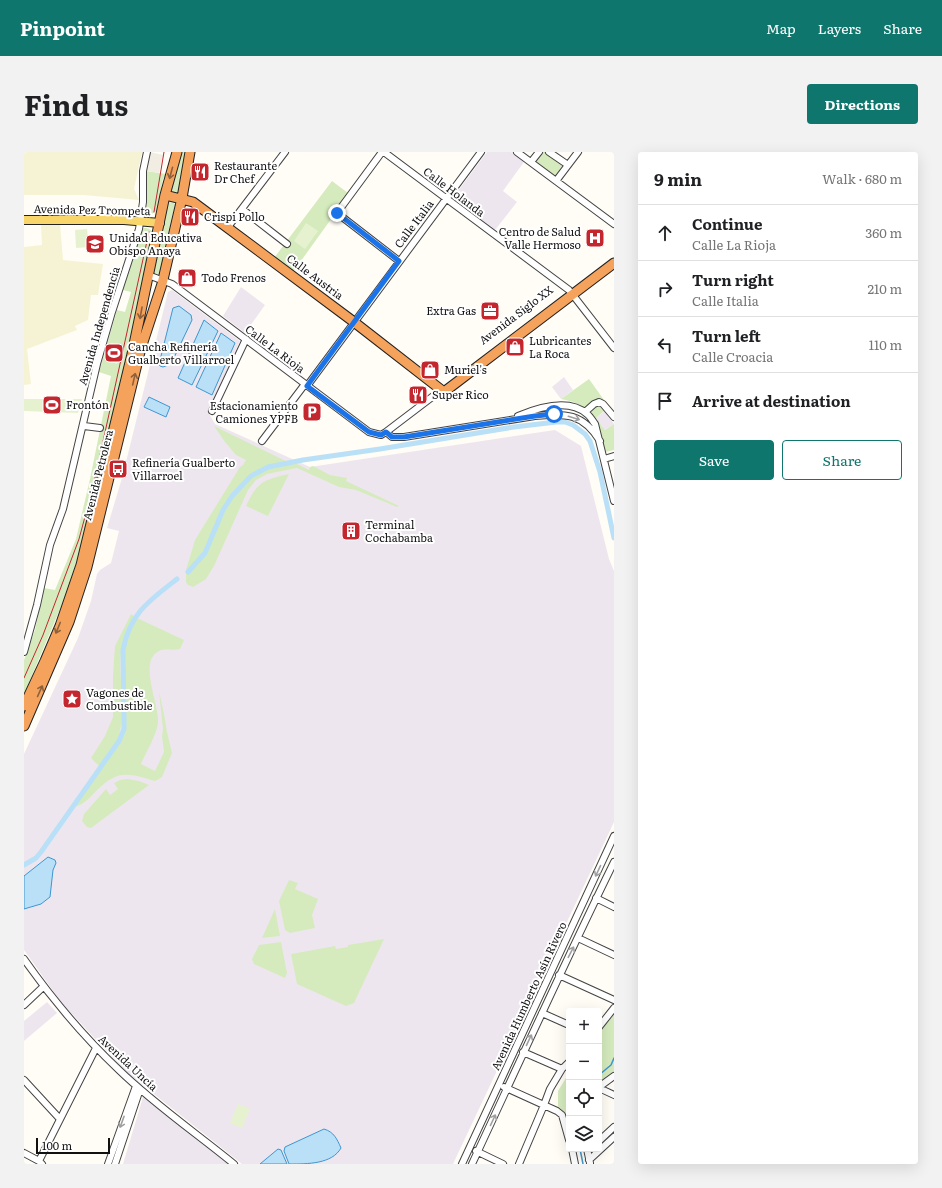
<!DOCTYPE html>
<html lang="en">
<head>
<meta charset="utf-8">
<style>
  :root { --surface:#fff; --page:#f2f2f2; --text:#202124; --muted:#757577; --line:#e0e0e0; --accent:#0f766e }
  body { margin:0; font-family:Literata,serif; background:var(--page); color:var(--text) }
  .controls { position:absolute; right:12px; bottom:12px; display:grid; overflow:hidden; border-radius:4px; box-shadow:0 4px 16px #0002 }
  .controls button { width:36px; height:36px; display:grid; place-items:center; padding:0; border:0; border-bottom:1px solid var(--line); background:var(--surface); color:var(--text); font:20px sans-serif }
  .scale { position:absolute; left:12px; bottom:10px; width:74px; box-sizing:border-box; padding-left:4px; border:2px solid #111; border-top:0; font-size:11px; line-height:14px; white-space:nowrap; color:#111; -webkit-text-stroke:3px #fff; paint-order:stroke }
  .stop { position:absolute; width:12px; height:12px; margin:-9px; border:3px solid #1a73e8; border-radius:50%; background:#fff }
  .stop.end { background:#1a73e8; border-color:#fff; box-shadow:0 1px 4px #0008 }
  .list { margin:0; padding:0; list-style:none }
  h2 { display:flex; justify-content:space-between; align-items:center; height:52px; margin:0; padding:0 16px; font-size:17px }
  h2 small { font-size:13px; font-weight:400; color:var(--muted) }
  .list li { display:grid; grid-template-columns:26px 1fr auto; gap:12px; align-items:center; box-sizing:border-box; height:56px; padding:0 16px; border-top:1px solid var(--line) }
  .list b { display:block; font-size:15px; white-space:nowrap }
  .list p { margin:0; font-size:13px; white-space:nowrap; color:var(--muted) }
  .list em { font-size:13px; font-style:normal; color:var(--muted) }
  .actions { display:flex; gap:8px; padding:12px 16px }
  .actions a { flex:1; padding:9px 0; border:1px solid var(--accent); border-radius:4px; text-align:center; font-size:14px; color:var(--accent) }
  .actions .main { background:var(--accent); color:#fff }
  .icon { flex:none; width:22px; height:22px; fill:none; stroke:currentColor; stroke-width:2; stroke-linecap:round; stroke-linejoin:round }
  .map { position:relative; flex:none; width:590px; height:1012px; overflow:hidden; border-radius:4px }
  header { display:flex; align-items:center; gap:24px; box-sizing:border-box; height:56px; padding:0 20px; background:var(--accent); color:#fff }
  header strong { font-size:19px }
  nav { display:flex; gap:22px; margin-inline-start:auto; font-size:14px }
  .intro { display:flex; align-items:center; justify-content:space-between; box-sizing:border-box; height:96px; padding:0 24px }
  h1 { margin:0; font-size:28px }
  .button { padding:10px 18px; border-radius:4px; background:var(--accent); color:#fff; font-size:14px; font-weight:700 }
  main { display:flex; gap:24px; padding:0 24px }
  aside { flex:1; background:var(--surface); border-radius:4px; box-shadow:0 4px 16px #0002 }
  .map>svg:first-child { display:block }
  .industrial { fill:#eee6ef }
  .farmland { fill:#f6f3d4 }
  .green { fill:#d5ebbd }
  .pitch { fill:#e6f2cf }
  .plaza { fill:#f1ede2 }
  .water { fill:#b9e0f7; stroke:#3f96cf }
  .lines { fill:none; stroke-linecap:round; stroke-linejoin:round }
  .stream { stroke:#3f96cf; stroke-width:1.5 }
  .canal { stroke:#b9e0f7; stroke-width:5 }
  .minor-casing { stroke:#444; stroke-width:8 }
  .major-casing { stroke:#222; stroke-width:10 }
  .highway-casing { stroke:#222; stroke-width:11 }
  .minor { stroke:#fff; stroke-width:6 }
  .major { stroke:#f9d66b; stroke-width:8 }
  .highway { stroke:#f5a25d; stroke-width:9 }
  .tram { stroke:#c4262e; stroke-width:1 }
  .oneway { stroke:#8e613b }
  .oneway2 { stroke:#a0a0a0 }
  .route { stroke:#1a73e8; stroke-width:5 }
  .labels { text-anchor:middle; stroke-width:4; stroke-linejoin:round; paint-order:stroke }
  .poi-label { font-size:11px; fill:#111; stroke:#fff; text-anchor:start }
  .street-label { font-size:11px; fill:#111; stroke:#fff }
</style>
</head>
<body>
<header>
<strong>Pinpoint</strong>
<nav><a>Map</a><a>Layers</a><a>Share</a></nav>
</header>
<div class="intro"><h1>Find us</h1><a class="button">Directions</a></div>
<main>
<div class="map">
<svg width="590" height="1012" viewBox="0 0 590 1012">
  <rect width="100%" height="100%" fill="#fffdf5"/>
  <path class="industrial" d="M463,0H487L500,10L479,39L493,50L471,78L430,47L431,43Z
    M217,135L241,153L221,181L199,164Z
    M148,138L216,189L184,260L191,272L286,315L531,278L557,294L585,407L590,419V670L429,1012H218L101,919L37,850L0,798V602L54,486L67,449L73,422L76,418L87,411L95,379L83,376L98,326L144,140Z
    M540,225L549,238L537,247L528,235Z
    M581,259L590,272L581,278L572,266Z
    M23,850L33,861L0,889V869Z
    M119,945L204,1012H99Z"/>
  <path class="farmland" d="M0,0H118L110,37L115,48L60,43H0Z
    M36,72L39,108L79,112L74,143H67L64,168L51,174L53,178L3,197L7,232L0,233V95L18,93L17,73Z"/>
  <path class="green" d="M156,0H163L155,41L146,40Z
    M518,0H522L539,13L531,24L511,9Z
    M122,19L142,22L139,27L133,58C130,62 127,62 122,62L123,47Z
    M308,29L324,41L309,62L310,63L269,120L250,106Z
    M145,50L150,51L151,53L141,93L138,116L135,122L130,121L129,119L139,81L143,51Z
    M118,76C124,76 126,76 129,81L87,274L59,389L42,443L0,542V508L11,478L20,436L31,438L52,387L66,327L87,224L75,220L93,158L101,160L107,140L99,138Z
    M565,227L585,255L572,266L581,278L590,272V298L581,300C573,271 571,253 537,247Z
    M190,274L268,312L271,311L285,318L286,315L289,314L306,323L323,326L322,329L375,354L373,355L332,338L315,335L273,316L243,322L232,328L224,338L190,414L182,427L169,435L164,433L162,430V418L171,388L216,315L219,313L222,308L212,303L201,290Z
    M265,322L244,364L222,354C233,330 239,328 265,322Z
    M107,462L110,464C106,473 101,481 99,490C91,521 105,555 94,586C91,596 81,605 75,614L67,606L81,584L89,565V523L91,494Z
    M113,466L160,488L156,497C149,499 141,496 135,499C114,509 135,552 134,569C134,581 122,600 117,612L131,619L140,600L138,584L139,577L135,539L140,562L143,580L148,601L138,625L131,629C104,621 94,617 72,639C65,647 61,651 51,655L97,589L101,579L102,565L101,499L103,487Z
    M103,627L115,629L125,633L67,676L63,675L58,669L60,662L82,637L86,643L94,637L90,631L96,628Z
    M265,728L274,731L271,737L294,747L288,763L291,776L266,781L261,778L255,749Z
    M251,757L256,784L238,786Z
    M360,787L330,851L322,854L273,832L267,802L311,794L312,797L324,795V793Z
    M257,790L263,821L261,826L230,812L228,807L235,793Z
    M590,862V919L575,931V881Z
    M545,921V974L542,963L534,954V939Z"/>
  <path class="pitch" d="M282,71L294,79L281,97L270,89Z
    M63,77L65,95L52,96L51,78Z
    M87,191L97,193L93,212L83,209Z
    M0,247H58L54,261L0,259Z
    M214,952L226,957L218,976L206,971Z"/>
  <path class="plaza" d="M126,0L139,3L135,21L122,19Z"/>
  <path class="water" d="M155,154L167,163L168,168L147,212L139,215L136,214L135,212L149,156Z
    M180,168L194,179L168,233L154,226Z
    M197,181L211,191L188,243L172,235Z
    M125,245L146,255L142,265L120,255Z
    M24,705L31,708L32,711L29,718L26,745L17,752L0,757V724Z
    M300,977C310,980 313,987 317,996C308,1012 284,1012 265,1012L260,999L261,995Z
    M254,997L257,998L263,1012H236Z"/>
  <g class="lines">
    <path class="stream" d="M575,923L587,913L590,906
      M556,997L559,1012"/>
    <path class="canal" d="M164,420L181,401L199,358L208,344L227,324L244,315L279,308L356,297L490,275L532,270H541L549,273L561,282L566,289L576,320L590,386
      M0,713L12,706L17,700L95,589L100,577V565L99,498C106,461 125,449 153,427"/>
    <defs>
      <path id="minor" d="M358,0L313,61L375,109
        M360,0L545,138L590,196
        M493,0L590,72
        M525,0L544,13
        M507,10L515,0
        M532,29L554,0
        M218,57L263,92
        M204,75L261,0
        M124,123L148,132L345,280L357,283L362,280L412,242L416,236
        M283,234L457,0
        M188,259L222,187
        M561,260L570,252L575,250L579,252L590,265
        M494,264C513,256 545,246 563,262C566,264 568,268 571,272L590,349
        M60,274L76,276
        M362,280L368,285H380L511,264C541,261 559,261 576,289
        M238,289L281,232
        M580,307L590,304
        M0,500L13,453L26,393L39,357L73,212L88,160L115,77L119,50V19L123,0
        M572,746L590,755
        M554,786L590,803
        M0,807C28,847 59,884 95,918C130,952 172,981 210,1012
        M535,823L590,848
        M0,853L19,835
        M518,861L545,873
        M575,875L590,856
        M499,900L538,917
        M0,928L35,966
        M480,935L533,959L538,963L545,988
        M575,935L590,924
        M575,936L590,943
        M575,989L590,975
        M548,997L551,1012
        M563,997L566,1011
        M452,999L479,1012
        M0,1001L15,1009L18,1012
        M565,1008L590,985
        M15,1009L72,896
        M84,1012L112,934
        M91,1012L116,937
        M438,1012L590,684
        M448,1012C495,911 541,810 590,710
        M495,1012L520,953L526,937L538,917L545,910"/>
      <path id="major" d="M0,68H100L136,71"/>
      <path id="highway" d="M141,43L169,50L330,170L420,240L590,111
        M0,554L21,509L36,474L57,413L108,202L141,43L153,0
        M0,574L45,470L63,415L117,196L138,132L158,46L166,0"/>
    </defs>
    <use href="#minor" class="minor-casing"/>
    <use href="#major" class="major-casing"/>
    <use href="#highway" class="highway-casing"/>
    <use href="#minor" class="minor"/>
    <use href="#major" class="major"/>
    <use href="#highway" class="highway"/>
    <path class="tram" d="M130,60L140,0
      M0,526L19,483L55,387L69,335L125,80"/>
  </g>
  <defs><path id="oneway-shaft" d="M-6 0H5M1.5-3L5.5 0L1.5 3" fill="none" stroke-width="1.6" stroke-linecap="round" stroke-linejoin="round"/></defs>
  <g class="oneway">
    <use href="#oneway-shaft" transform="translate(147 21) rotate(105)"/>
    <use href="#oneway-shaft" transform="translate(117 161) rotate(100)"/>
    <use href="#oneway-shaft" transform="translate(110 227) rotate(-77)"/>
    <use href="#oneway-shaft" transform="translate(34 476) rotate(112)"/>
    <use href="#oneway-shaft" transform="translate(16 539) rotate(-66)"/>
  </g>
  <g class="oneway2">
    <use href="#oneway-shaft" transform="translate(550 266) rotate(17)"/>
    <use href="#oneway-shaft" transform="translate(574 719) rotate(115)"/>
    <use href="#oneway-shaft" transform="translate(547 800) rotate(-63)"/>
    <use href="#oneway-shaft" transform="translate(505 888) rotate(-65)"/>
    <use href="#oneway-shaft" transform="translate(469 968) rotate(-65)"/>
    <use href="#oneway-shaft" transform="translate(98 970) rotate(110)"/>
  </g>
  <g class="lines">
    <path class="route" d="M313,61L375,109L283,234L345,280L357,283L362,280L368,285H380L511,264L530,262"/>
  </g>
  <defs>
    <symbol id="restaurant-square" viewBox="-11 -11 22 22"><rect x="-9" y="-9" width="18" height="18" rx="4" fill="#c4262e" stroke="#fff"/><path d="M-5-6h1v4h1v-4h1v4h1v-4h1v5L-1.5 .5V6h-2V.5L-5-1ZM5-6V6H3V1.5H1.5Q1.5-4 5-6Z" fill="#fff"/></symbol>
    <symbol id="hospital-square" viewBox="-11 -11 22 22"><rect x="-9" y="-9" width="18" height="18" rx="4" fill="#c4262e" stroke="#fff"/><path d="M-5-5h3v3.5h4V-5h3V5h-3V1.5h-4V5h-3Z" fill="#fff"/></symbol>
    <symbol id="school-square" viewBox="-11 -11 22 22"><rect x="-9" y="-9" width="18" height="18" rx="4" fill="#c4262e" stroke="#fff"/><path d="M0-5L7-2L0 1L-7-2ZM-4 1L0 2.5L4 1V4Q0 6-4 4Z" fill="#fff"/></symbol>
    <symbol id="shop-square" viewBox="-11 -11 22 22"><rect x="-9" y="-9" width="18" height="18" rx="4" fill="#c4262e" stroke="#fff"/><path d="M-5-2.5h2.3a2.7 3.5 0 0 1 5.4 0H5L5.5 6h-11ZM-1.5-2.5h3a1.5 2.3 0 0 0-3 0Z" fill="#fff"/></symbol>
    <symbol id="office-square" viewBox="-11 -11 22 22"><rect x="-9" y="-9" width="18" height="18" rx="4" fill="#c4262e" stroke="#fff"/><path d="M-6-3h4V-5.5h4V-3h4V5H-6ZM-1-4.5V-3h2v-1.5ZM-6 0V1H6V0Z" fill="#fff"/></symbol>
    <symbol id="stadium-square" viewBox="-11 -11 22 22"><rect x="-9" y="-9" width="18" height="18" rx="4" fill="#c4262e" stroke="#fff"/><path d="M0-5a6.5 5 0 1 0 0 10a6.5 5 0 1 0 0-10ZM-3.5-1.8h7v3.6h-7Z" fill="#fff"/></symbol>
    <symbol id="parking-square" viewBox="-11 -11 22 22"><rect x="-9" y="-9" width="18" height="18" rx="4" fill="#c4262e" stroke="#fff"/><path d="M-3.5-5.5H1a3.5 3.5 0 0 1 0 7H-1V5.5H-3.5ZM-1-3.4V-.6H.8a1.4 1.4 0 0 0 0-2.8Z" fill="#fff"/></symbol>
    <symbol id="bus-square" viewBox="-11 -11 22 22"><rect x="-9" y="-9" width="18" height="18" rx="4" fill="#c4262e" stroke="#fff"/><path d="M-5-6H5V4H4V6H2V4H-2V6H-4V4H-5ZM-3.5-4V0h7V-4ZM-3.5 1.2v1.5H-2V1.2ZM2 1.2v1.5H3.5V1.2Z" fill="#fff"/></symbol>
    <symbol id="building-square" viewBox="-11 -11 22 22"><rect x="-9" y="-9" width="18" height="18" rx="4" fill="#c4262e" stroke="#fff"/><path d="M-4-6H4V6H1V3H-1V6H-4ZM-2.5-4.3h1.7v1.8h-1.7ZM.8-4.3h1.7v1.8H.8ZM-2.5-1h1.7V.8h-1.7ZM.8-1h1.7V.8H.8Z" fill="#fff"/></symbol>
    <symbol id="sight-square" viewBox="-11 -11 22 22"><rect x="-9" y="-9" width="18" height="18" rx="4" fill="#c4262e" stroke="#fff"/><path d="M0-6L1.8-2.2L6-1.7L2.9 1.2L3.7 5.4L0 3.3L-3.7 5.4L-2.9 1.2L-6-1.7L-1.8-2.2Z" fill="#fff"/></symbol>
  </defs>
  <g fill-rule="evenodd">
    <use href="#restaurant-square" x="165" y="9" width="22" height="22"/>
    <use href="#restaurant-square" x="155" y="54" width="22" height="22"/>
    <use href="#hospital-square" x="560" y="75" width="22" height="22"/>
    <use href="#school-square" x="60" y="81" width="22" height="22"/>
    <use href="#shop-square" x="152" y="115" width="22" height="22"/>
    <use href="#office-square" x="455" y="148" width="22" height="22"/>
    <use href="#shop-square" x="480" y="184" width="22" height="22"/>
    <use href="#stadium-square" x="79" y="190" width="22" height="22"/>
    <use href="#shop-square" x="395" y="207" width="22" height="22"/>
    <use href="#restaurant-square" x="383" y="232" width="22" height="22"/>
    <use href="#stadium-square" x="17" y="242" width="22" height="22"/>
    <use href="#parking-square" x="277" y="249" width="22" height="22"/>
    <use href="#bus-square" x="83" y="306" width="22" height="22"/>
    <use href="#building-square" x="316" y="368" width="22" height="22"/>
    <use href="#sight-square" x="37" y="536" width="22" height="22"/>
  </g>
  <g class="labels">
    <g class="poi-label">
      <text x="190" y="18">Restaurante<tspan x="190" dy="13">Dr Chef</tspan></text>
      <text x="180" y="69">Crispi Pollo</text>
      <text x="557" y="84" text-anchor="end">Centro de Salud<tspan x="557" dy="13">Valle Hermoso</tspan></text>
      <text x="85" y="90">Unidad Educativa<tspan x="85" dy="13">Obispo Anaya</tspan></text>
      <text x="177" y="130">Todo Frenos</text>
      <text x="452" y="163" text-anchor="end">Extra Gas</text>
      <text x="505" y="193">Lubricantes<tspan x="505" dy="13">La Roca</tspan></text>
      <text x="104" y="199">Cancha Refinería<tspan x="104" dy="13">Gualberto Villarroel</tspan></text>
      <text x="420" y="222">Muriel's</text>
      <text x="408" y="247">Super Rico</text>
      <text x="42" y="257">Frontón</text>
      <text x="274" y="258" text-anchor="end">Estacionamiento<tspan x="274" dy="13">Camiones YPFB</tspan></text>
      <text x="108" y="315">Refinería Gualberto<tspan x="108" dy="13">Villarroel</tspan></text>
      <text x="341" y="377">Terminal<tspan x="341" dy="13">Cochabamba</tspan></text>
      <text x="62" y="545">Vagones de<tspan x="62" dy="13">Combustible</tspan></text>
    </g>
    <g class="street-label">
      <text transform="translate(430 40) rotate(37)" y="4">Calle Holanda</text>
      <text transform="translate(68 58) rotate(1)" y="4">Avenida Pez Trompeta</text>
      <text transform="translate(390 72) rotate(-53)" y="4">Calle Italia</text>
      <text transform="translate(291 125) rotate(37)" y="4">Calle Austria</text>
      <text transform="translate(492 163) rotate(-37)" y="4">Avenida Siglo XX</text>
      <text transform="translate(75 174) rotate(-74)" y="4">Avenida Independencia</text>
      <text transform="translate(251 197) rotate(37)" y="4">Calle La Rioja</text>
      <text transform="translate(74 323) rotate(-76)" y="4">Avenida Petrolera</text>
      <text transform="translate(505 844) rotate(-65)" y="4">Avenida Humberto Asín Rivero</text>
      <text transform="translate(104 911) rotate(43)" y="4">Avenida Uncía</text>
    </g>
  </g>
</svg>
<div class="controls">
<button>+</button>
<button>−</button>
<button><svg class="icon" aria-label="locate" viewBox="0 0 24 24"><circle cx="12" cy="12" r="6"/><path d="M12 2v4M12 18v4M2 12h4M18 12h4"/></svg></button>
<button><svg class="icon" aria-label="layers" viewBox="0 0 24 24"><path d="M12 4l9 5-9 5-9-5zM3 14l9 5 9-5"/></svg></button>
</div>
<div class="scale">100 m</div>
<div class="stop" style="left:530px;top:262px"></div>
<div class="stop end" style="left:313px;top:61px"></div>
</div>
<aside>
<h2>9 min<small>Walk · 680 m</small></h2>
<ul class="list">
<li><svg class="icon" aria-label="ahead" viewBox="0 0 24 24"><path d="M12 20V5M6 11l6-6 6 6"/></svg><div><b>Continue</b><p>Calle La Rioja</p></div><em>360 m</em></li>
<li><svg class="icon" aria-label="right" viewBox="0 0 24 24"><path d="M7 20v-9h11M14 6l5 5-5 5"/></svg><div><b>Turn right</b><p>Calle Italia</p></div><em>210 m</em></li>
<li><svg class="icon" aria-label="left" viewBox="0 0 24 24"><path d="M17 20v-9H6M10 6l-5 5 5 5"/></svg><div><b>Turn left</b><p>Calle Croacia</p></div><em>110 m</em></li>
<li><svg class="icon" aria-label="arrive" viewBox="0 0 24 24"><path d="M6 21V4h12l-3 4 3 4H6"/></svg><div><b>Arrive at destination</b></div></li>
</ul>
<div class="actions"><a class="main">Save</a><a>Share</a></div>
</aside>
</main>
</body>
</html>
